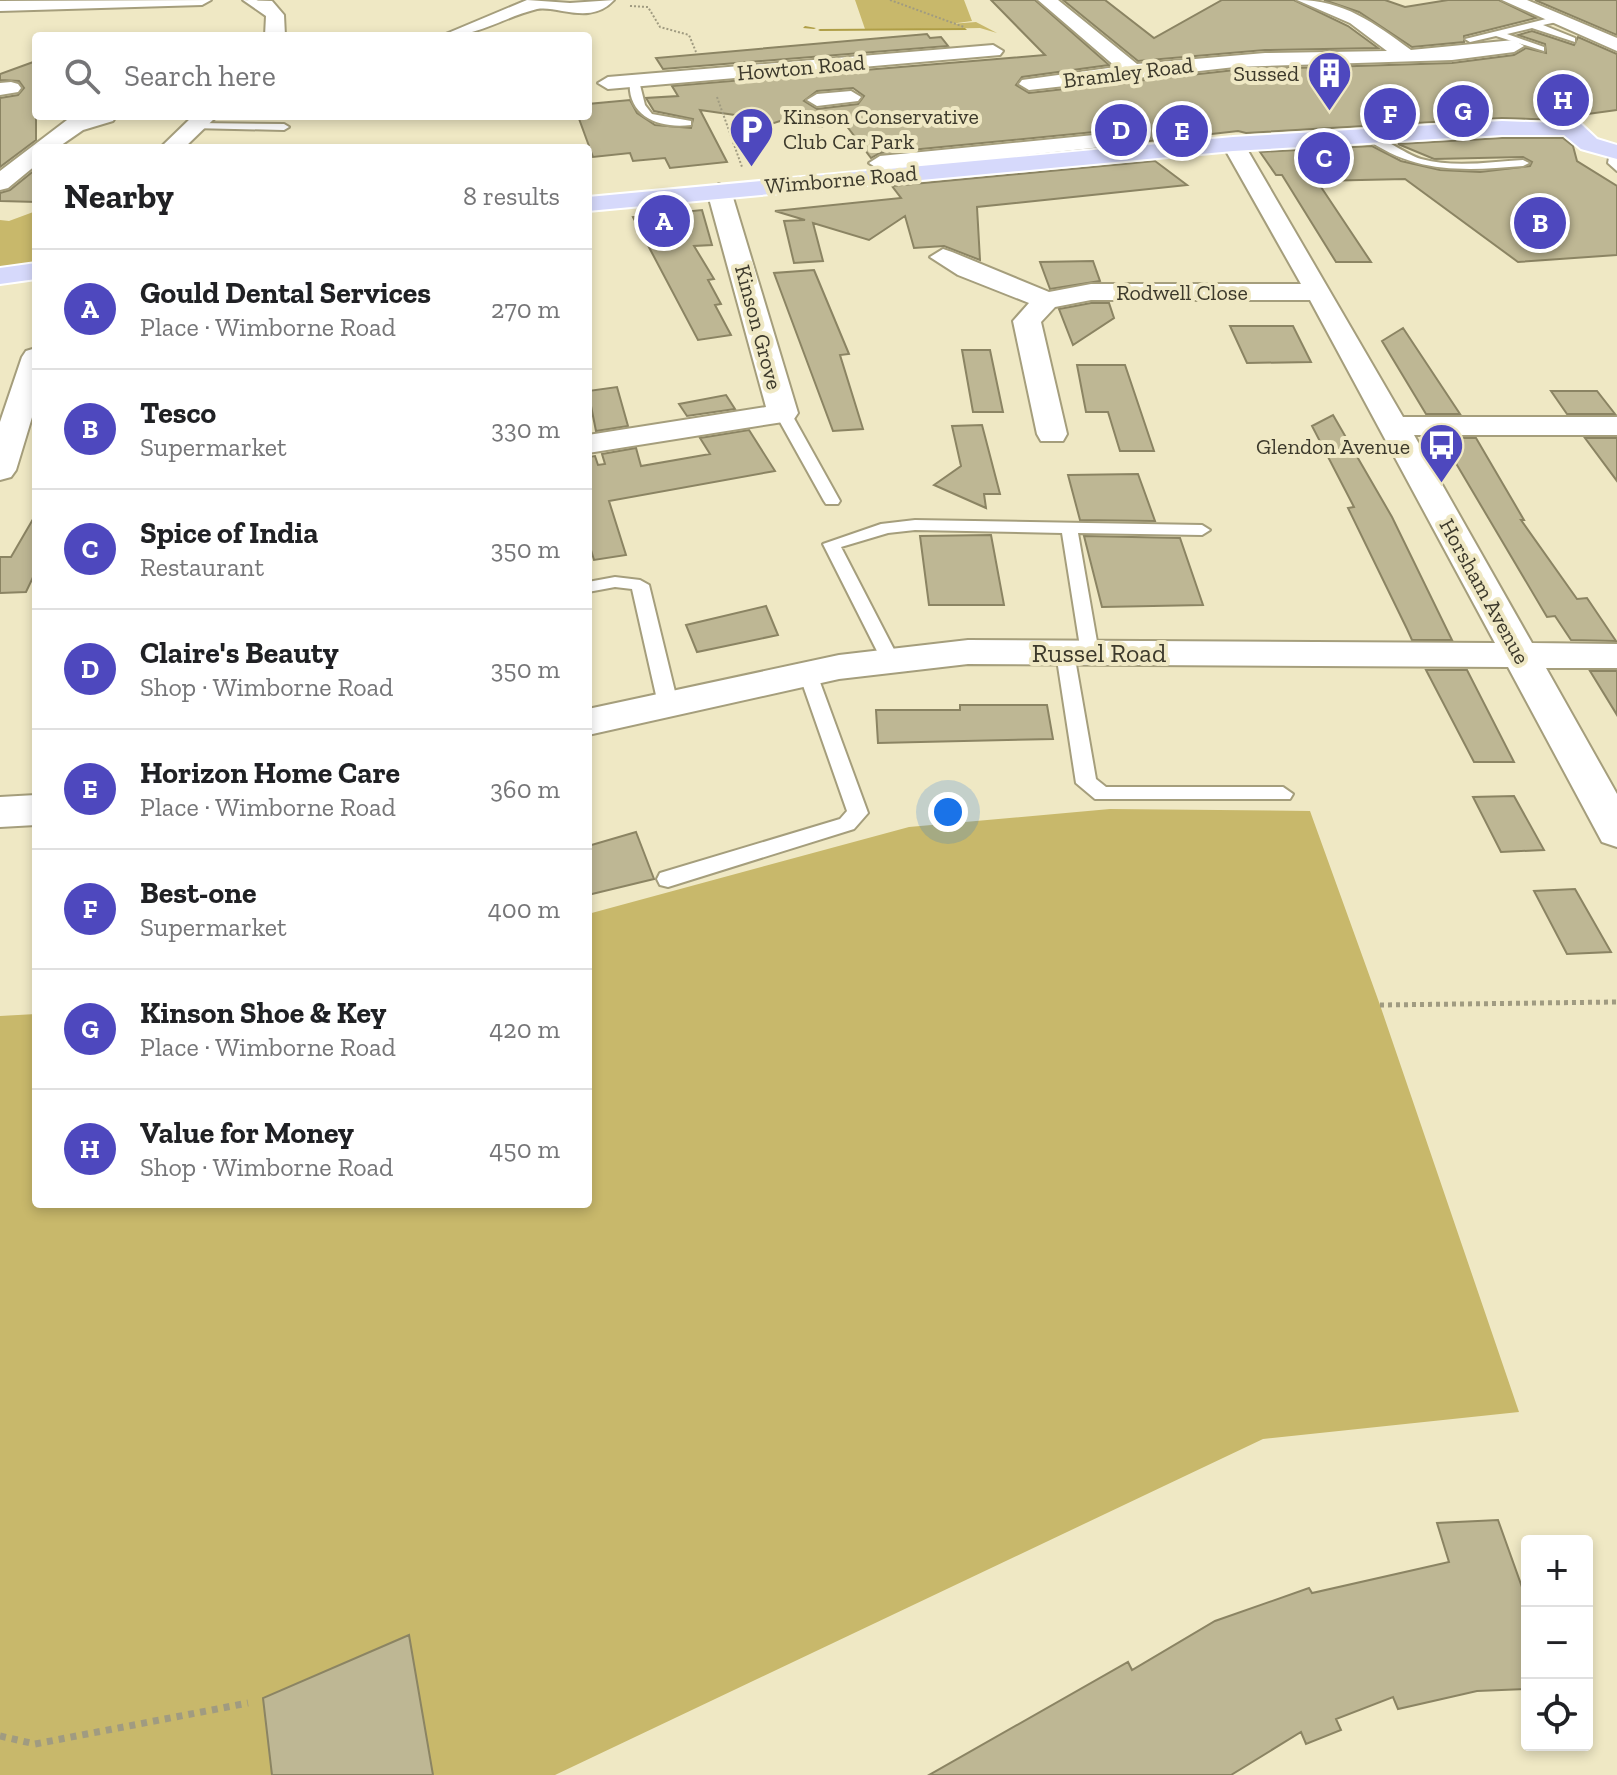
<!DOCTYPE html>
<html lang="en">
<head>
<meta charset="utf-8">
<style>
  :root { --surface:#fff; --page:#f6f6f6; --text:#202124; --muted:#757577; --line:#e0e0e0; --accent:#4e48be }
  body { margin:0; font-family:"Zilla Slab",serif; background:var(--page); color:var(--text) }
  .controls { position:absolute; right:24px; bottom:24px; display:grid; overflow:hidden; border-radius:8px; box-shadow:0 4px 12px #0003 }
  .controls button { width:72px; height:72px; display:grid; place-items:center; padding:0; border:0; border-bottom:2px solid var(--line); background:var(--surface); color:var(--text); font:40px sans-serif }
  .you { position:absolute; left:948px; top:812px; width:28px; height:28px; margin:-20px; border:6px solid #fff; border-radius:50%; background:#1a73e8; box-shadow:0 0 0 12px #1a73e833 }
  .badge { display:grid; place-items:center; width:52px; height:52px; border-radius:50%; background:var(--accent); color:#fff; font-size:26px; font-weight:700 }
  .pin { position:absolute; translate:-50% -50%; border:4px solid #fff; box-shadow:0 2px 8px #0006 }
  .list { margin:0; padding:0; list-style:none }
  h2 { display:flex; justify-content:space-between; align-items:center; height:104px; margin:0; padding:0 32px; font-size:34px }
  h2 small { font-size:26px; font-weight:400; color:var(--muted) }
  .list li { display:grid; grid-template-columns:52px 1fr auto; gap:24px; align-items:center; box-sizing:border-box; height:120px; padding:0 32px; border-top:2px solid var(--line) }
  .list b { display:block; font-size:30px; white-space:nowrap }
  .list p { margin:0; font-size:26px; white-space:nowrap; color:var(--muted) }
  .list em { font-size:26px; font-style:normal; color:var(--muted) }
  .icon { flex:none; width:44px; height:44px; fill:none; stroke:currentColor; stroke-width:2; stroke-linecap:round; stroke-linejoin:round }
  .map { position:relative; flex:none; width:1617px; height:1775px; overflow:hidden }
  .search { position:absolute; background:var(--surface); box-shadow:0 4px 12px #0003; left:32px; top:32px; width:560px; height:88px; display:flex; align-items:center; gap:20px; box-sizing:border-box; padding:0 28px; border-radius:8px; color:var(--muted); font-size:30px }
  .panel { position:absolute; background:var(--surface); box-shadow:0 4px 12px #0003; left:32px; top:144px; width:560px; height:1064px; border-radius:8px }
  .map>svg:first-child { display:block }
  .green { fill:#c8b86b }
  .lines { fill:none; stroke-linecap:round; stroke-linejoin:round }
  .stream { fill:#af9e46; fill-rule:evenodd }
  .building { fill:#beb794; stroke:#8b8463; stroke-width:2; fill-rule:evenodd }
  .lane-casing { stroke:#a59e7c; stroke-width:4 }
  .street-casing { stroke:#a59e7c; stroke-width:4 }
  .secondary-casing { stroke:#a59e7c; stroke-width:4 }
  .primary-casing { stroke:#fff; stroke-width:4 }
  .path-far2 { stroke:#a09b81; stroke-width:2; stroke-dasharray:2 2; stroke-linecap:butt }
  .path-far1 { stroke:#a09b81; stroke-width:5; stroke-dasharray:4 4; stroke-linecap:butt }
  .path { stroke:#a09b81; stroke-width:7; stroke-dasharray:6 6; stroke-linecap:butt }
  .lane { fill:#fff; fill-rule:evenodd }
  .street { fill:#fff; fill-rule:evenodd }
  .secondary { fill:#fff; fill-rule:evenodd }
  .primary { fill:#d6d9fb; fill-rule:evenodd }
  .labels { text-anchor:middle; stroke-width:8; stroke-linejoin:round; paint-order:stroke }
  .far-street-label { font-size:22px; fill:#3c392b; stroke:#efe8c4 }
  .far-poi-label { font-size:22px; fill:#3c392b; stroke:#efe8c4; text-anchor:end }
  .street-label { font-size:26px; fill:#3c392b; stroke:#efe8c4 }
</style>
</head>
<body>
<div class="map">
<svg width="1617" height="1775" viewBox="0 0 1617 1775">
  <rect width="100%" height="100%" fill="#efe8c4"/>
  <path class="green" d="M855,0H964L972,21L950,24L976,22L997,33L980,28L862,30L865,29Z
    M36,211V271L0,276V220L9,221Z
    M1110,809L1310,811L1380,1005L1519,1412L1263,1439L555,1775H0V1016L36,1014V1204H588V914L909,827Z"/>
  <g class="lines">
    <path class="stream" d="M805,26L816,28L814,29L803,28Z
      M965,28L967,30L820,31L818,30L820,29Z"/>
  </g>
  <path class="building" d="M991,0H1035L1109,65L1022,77L1016,85L1029,93L1235,70L1452,63L1514,55L1526,48L1546,53L1545,44L1518,35L1532,31L1574,45L1578,37L1617,54V110L1558,118L1562,120L1502,118L1246,133L1238,131L1106,146L1105,135L1094,132L880,153L871,158L836,112L822,127L780,121L771,124L763,119L700,110L727,162L670,168L665,158L633,161L630,153L593,157L578,116H588V104L630,100L637,113L655,125L691,128L693,119L654,111L646,98L678,96L672,86L1045,55ZM853,88L864,96L858,104L817,109L804,101L817,91Z
    M1063,0H1105L1154,38L1222,0H1294L1348,26L1378,48L1265,50L1138,61Z
    M1324,0H1385L1405,7L1448,0H1499L1536,18L1464,36V42L1412,47L1359,12Z
    M1535,0H1617V35Z
    M927,34L930,38L941,37L948,46L663,69L656,58Z
    M36,61V140L0,167V98L18,95L24,88L19,81L0,80V74Z
    M1502,138H1563L1573,146L1577,161L1617,186V255L1518,262L1405,179L1317,181L1371,262H1336L1282,175H1276L1260,152L1372,146L1401,161L1440,170L1480,172L1530,166L1532,162L1523,157L1434,159L1398,144Z
    M1155,161L1187,185L977,207L980,260L944,246L914,248L905,216L869,240L813,223L823,261L794,263L784,221L805,220L775,211L901,198L892,186Z
    M36,169V202L0,201V193L10,190Z
    M702,210L712,245L694,246L714,279L708,280L721,304L715,305L731,335L698,340L633,217Z
    M1093,261L1100,281L1050,289L1040,262Z
    M814,270L849,354L840,355L863,429L833,431L774,273Z
    M1091,303H1109L1114,318L1073,345L1059,309Z
    M1230,326H1293L1311,362L1247,363Z
    M1403,328L1460,414H1426L1382,341Z
    M962,350H990L1003,412H973Z
    M1077,365H1125L1154,451H1120L1108,412H1086Z
    M617,387L628,426L596,431L588,391Z
    M1551,391H1597L1615,414H1567Z
    M726,395L735,409L687,416L679,404Z
    M1333,415L1392,517L1452,640H1412L1407,629L1348,508L1354,507L1312,426Z
    M982,425L1000,494H984L986,508L934,485L961,466L952,426Z
    M749,430L775,471L609,501L626,555L594,560L588,540V457L595,456L598,465L605,464L602,454L636,448L641,466L710,454L700,438Z
    M1441,438H1476L1524,520H1521L1577,599L1587,598L1616,641L1571,640L1555,616L1547,617Z
    M1585,438H1617V481Z
    M1138,474L1155,521L1080,520L1068,475Z
    M36,514V571L26,592L0,593V557H11Z
    M991,535L1004,605H929L920,536Z
    M1084,536L1180,538L1203,605L1102,607Z
    M766,606L778,635L697,652L686,625Z
    M1426,670H1467L1514,762H1474Z
    M1590,671H1617V715Z
    M960,705H1047L1053,739L878,743L876,710H960Z
    M1514,796L1544,850L1501,852L1473,797Z
    M636,832L654,879L588,895V846Z
    M1575,889L1611,952L1567,954L1534,891Z
    M1498,1520L1527,1601V1689L1477,1691L1398,1709L1393,1697L1336,1719L1341,1730L1306,1744L1301,1732L1231,1775H929L1128,1662L1132,1670L1215,1621L1309,1588L1312,1593L1449,1562L1437,1523Z
    M409,1635L433,1775H272L263,1698Z"/>
  <g class="lines">
    <defs>
      <path id="lane" d="M247,0H258L253,3Z
        M1558,16L1561,21L1543,25L1575,38V42L1532,28L1507,34L1544,47V51L1496,36L1470,42L1465,39Z
        M630,79L639,81L645,105L652,114L691,121V125C658,129 626,116 630,79Z
        M195,123L284,124L289,127L284,130L191,128Z
        M1364,133C1377,132 1404,154 1421,159C1454,168 1490,162 1523,160L1529,163L1523,166C1464,171 1414,174 1364,137Z
        M1616,149H1617V171L1608,163L1610,152Z
        M778,410L791,413L840,501L838,504H826L824,501L775,413Z
        M915,520L1202,525L1210,530L1202,535L1078,533L1099,653L1090,659L1081,653L1062,533L915,530L888,533L841,547L900,661L891,667L882,661L823,544L881,524Z
        M615,577L640,580L649,585L678,704L675,709H661L658,704L632,589L615,587L588,592V582Z
        M1065,647L1074,653L1096,779L1106,787H1283L1293,794L1290,799H1095L1076,783L1056,653Z
        M808,668L817,674L868,813L854,829L668,887L660,885L657,879L660,873L840,819L847,811L799,674Z"/>
      <path id="street" d="M527,0L570,3L614,0C590,26 558,5 537,9C501,18 480,36 441,36Z
        M1038,0H1058L1137,64L1265,53L1387,51L1350,23L1297,0C1344,0 1374,23 1411,50L1514,40L1524,46L1514,52L1452,60L1235,67L1029,90L1019,84L1022,80L1116,67Z
        M993,45L1003,51L1000,55L608,89L598,83L608,77Z
        M11,82L18,84L21,88L18,92L0,95V83Z
        M851,91L861,97L858,101L817,106L807,100L817,94Z
        M82,116H116L113,121L83,130L57,148H36V165L8,188L0,190V171L67,120Z
        M1094,135L1102,137L1105,142L1102,147L880,170L869,163L880,156Z
        M1233,137L1244,144L1403,417H1617V435H1414L1532,643L1617,644V668H1546L1617,794V847L1602,842L1508,667L968,664L839,679L588,735V709L839,655L968,640L1495,643L1310,300H1091L1055,307L1041,322L1067,434L1063,441H1041L1037,434L1013,321L1029,303L958,275L930,257L943,249L952,252L1049,292L1091,284H1301L1222,144Z
        M719,184L731,191L798,413L794,419L783,422L588,453V435L766,407L707,191Z
        M36,348V404L16,470L11,477L0,480V422L22,357L26,351Z
        M36,795V825L0,827V797Z"/>
      <path id="secondary" d="M211,0L202,5L0,11V1Z
        M243,0L272,1L284,15L285,36H265L266,16Z
        M1502,0H1527L1617,38V51Z
        M193,116H217L184,148H160Z"/>
      <path id="primary" d="M1502,121L1581,124L1597,139L1617,145V159L1581,149L1564,135H1502L1233,151L588,211V197L1233,137Z
        M36,263V279L0,284V268Z"/>
    </defs>
    <use href="#lane" class="lane-casing"/>
    <use href="#street" class="street-casing"/>
    <use href="#secondary" class="secondary-casing"/>
    <use href="#primary" class="primary-casing"/>
    <path class="path-far2" d="M890,0L964,27
      M630,6L648,7L660,27L689,35L696,52
      M717,97L742,167"/>
    <path class="path-far1" d="M1380,1005L1617,1002"/>
    <path class="path" d="M0,1736L35,1744L248,1703"/>
    <use href="#lane" class="lane"/>
    <use href="#street" class="street"/>
    <use href="#secondary" class="secondary"/>
    <use href="#primary" class="primary"/>
  </g>
  <defs>
    <symbol id="building-pin" viewBox="-11 -11 22 30"><path d="M0 17L-7.5 6A9.5 9.5 0 1 1 7.5 6Z" fill="#4e48be" stroke="#efe8c4"/><path d="M-4-6H4V6H1V3H-1V6H-4ZM-2.5-4.3h1.7v1.8h-1.7ZM.8-4.3h1.7v1.8H.8ZM-2.5-1h1.7V.8h-1.7ZM.8-1h1.7V.8H.8Z" fill="#fff"/></symbol>
    <symbol id="parking-pin" viewBox="-11 -11 22 30"><path d="M0 17L-7.5 6A9.5 9.5 0 1 1 7.5 6Z" fill="#4e48be" stroke="#efe8c4"/><path d="M-3.5-5.5H1a3.5 3.5 0 0 1 0 7H-1V5.5H-3.5ZM-1-3.4V-.6H.8a1.4 1.4 0 0 0 0-2.8Z" fill="#fff"/></symbol>
    <symbol id="bus-pin" viewBox="-11 -11 22 30"><path d="M0 17L-7.5 6A9.5 9.5 0 1 1 7.5 6Z" fill="#4e48be" stroke="#efe8c4"/><path d="M-5-6H5V4H4V6H2V4H-2V6H-4V4H-5ZM-3.5-4V0h7V-4ZM-3.5 1.2v1.5H-2V1.2ZM2 1.2v1.5H3.5V1.2Z" fill="#fff"/></symbol>
  </defs>
  <g fill-rule="evenodd">
    <use href="#building-pin" x="1304" y="48" width="51" height="69"/>
    <use href="#parking-pin" x="726" y="104" width="51" height="69"/>
    <use href="#bus-pin" x="1416" y="420" width="51" height="69"/>
  </g>
  <g class="labels">
    <g class="far-street-label">
      <text transform="translate(801 67) rotate(-5)" y="8">Howton Road</text>
      <text transform="translate(1128 72) rotate(-7)" y="8">Bramley Road</text>
      <text transform="translate(841 179) rotate(-5)" y="8">Wimborne Road</text>
      <text x="1182" y="300">Rodwell Close</text>
      <text transform="translate(759 327) rotate(75)" y="8">Kinson Grove</text>
      <text transform="translate(1485 591) rotate(61)" y="8">Horsham Avenue</text>
    </g>
    <g class="far-poi-label">
      <text x="1299" y="81">Sussed</text>
      <text x="783" y="124" text-anchor="start">Kinson Conservative<tspan x="783" dy="25">Club Car Park</tspan></text>
      <text x="1410" y="454">Glendon Avenue</text>
    </g>
    <g class="street-label">
      <text x="1099" y="662">Russel Road</text>
    </g>
  </g>
</svg>
<div class="controls">
<button>+</button>
<button>−</button>
<button><svg class="icon" aria-label="locate" viewBox="0 0 24 24"><circle cx="12" cy="12" r="6"/><path d="M12 2v4M12 18v4M2 12h4M18 12h4"/></svg></button>
</div>
<div class="you"></div>
<div class="pin badge" style="left:664px;top:221px">A</div>
<div class="pin badge" style="left:1540px;top:223px">B</div>
<div class="pin badge" style="left:1324px;top:158px">C</div>
<div class="pin badge" style="left:1121px;top:130px">D</div>
<div class="pin badge" style="left:1182px;top:131px">E</div>
<div class="pin badge" style="left:1390px;top:114px">F</div>
<div class="pin badge" style="left:1463px;top:111px">G</div>
<div class="pin badge" style="left:1563px;top:100px">H</div>
<div class="search"><svg class="icon" aria-label="search" viewBox="0 0 24 24"><circle cx="10" cy="10" r="6"/><path d="M15 15l6 6"/></svg>Search here</div>
<section class="panel">
<h2>Nearby<small>8 results</small></h2>
<ul class="list">
<li><span class="badge">A</span><div><b>Gould Dental Services</b><p>Place · Wimborne Road</p></div><em>270 m</em></li>
<li><span class="badge">B</span><div><b>Tesco</b><p>Supermarket</p></div><em>330 m</em></li>
<li><span class="badge">C</span><div><b>Spice of India</b><p>Restaurant</p></div><em>350 m</em></li>
<li><span class="badge">D</span><div><b>Claire's Beauty</b><p>Shop · Wimborne Road</p></div><em>350 m</em></li>
<li><span class="badge">E</span><div><b>Horizon Home Care</b><p>Place · Wimborne Road</p></div><em>360 m</em></li>
<li><span class="badge">F</span><div><b>Best-one</b><p>Supermarket</p></div><em>400 m</em></li>
<li><span class="badge">G</span><div><b>Kinson Shoe &amp; Key</b><p>Place · Wimborne Road</p></div><em>420 m</em></li>
<li><span class="badge">H</span><div><b>Value for Money</b><p>Shop · Wimborne Road</p></div><em>450 m</em></li>
</ul>
</section>
</div>
</body>
</html>
